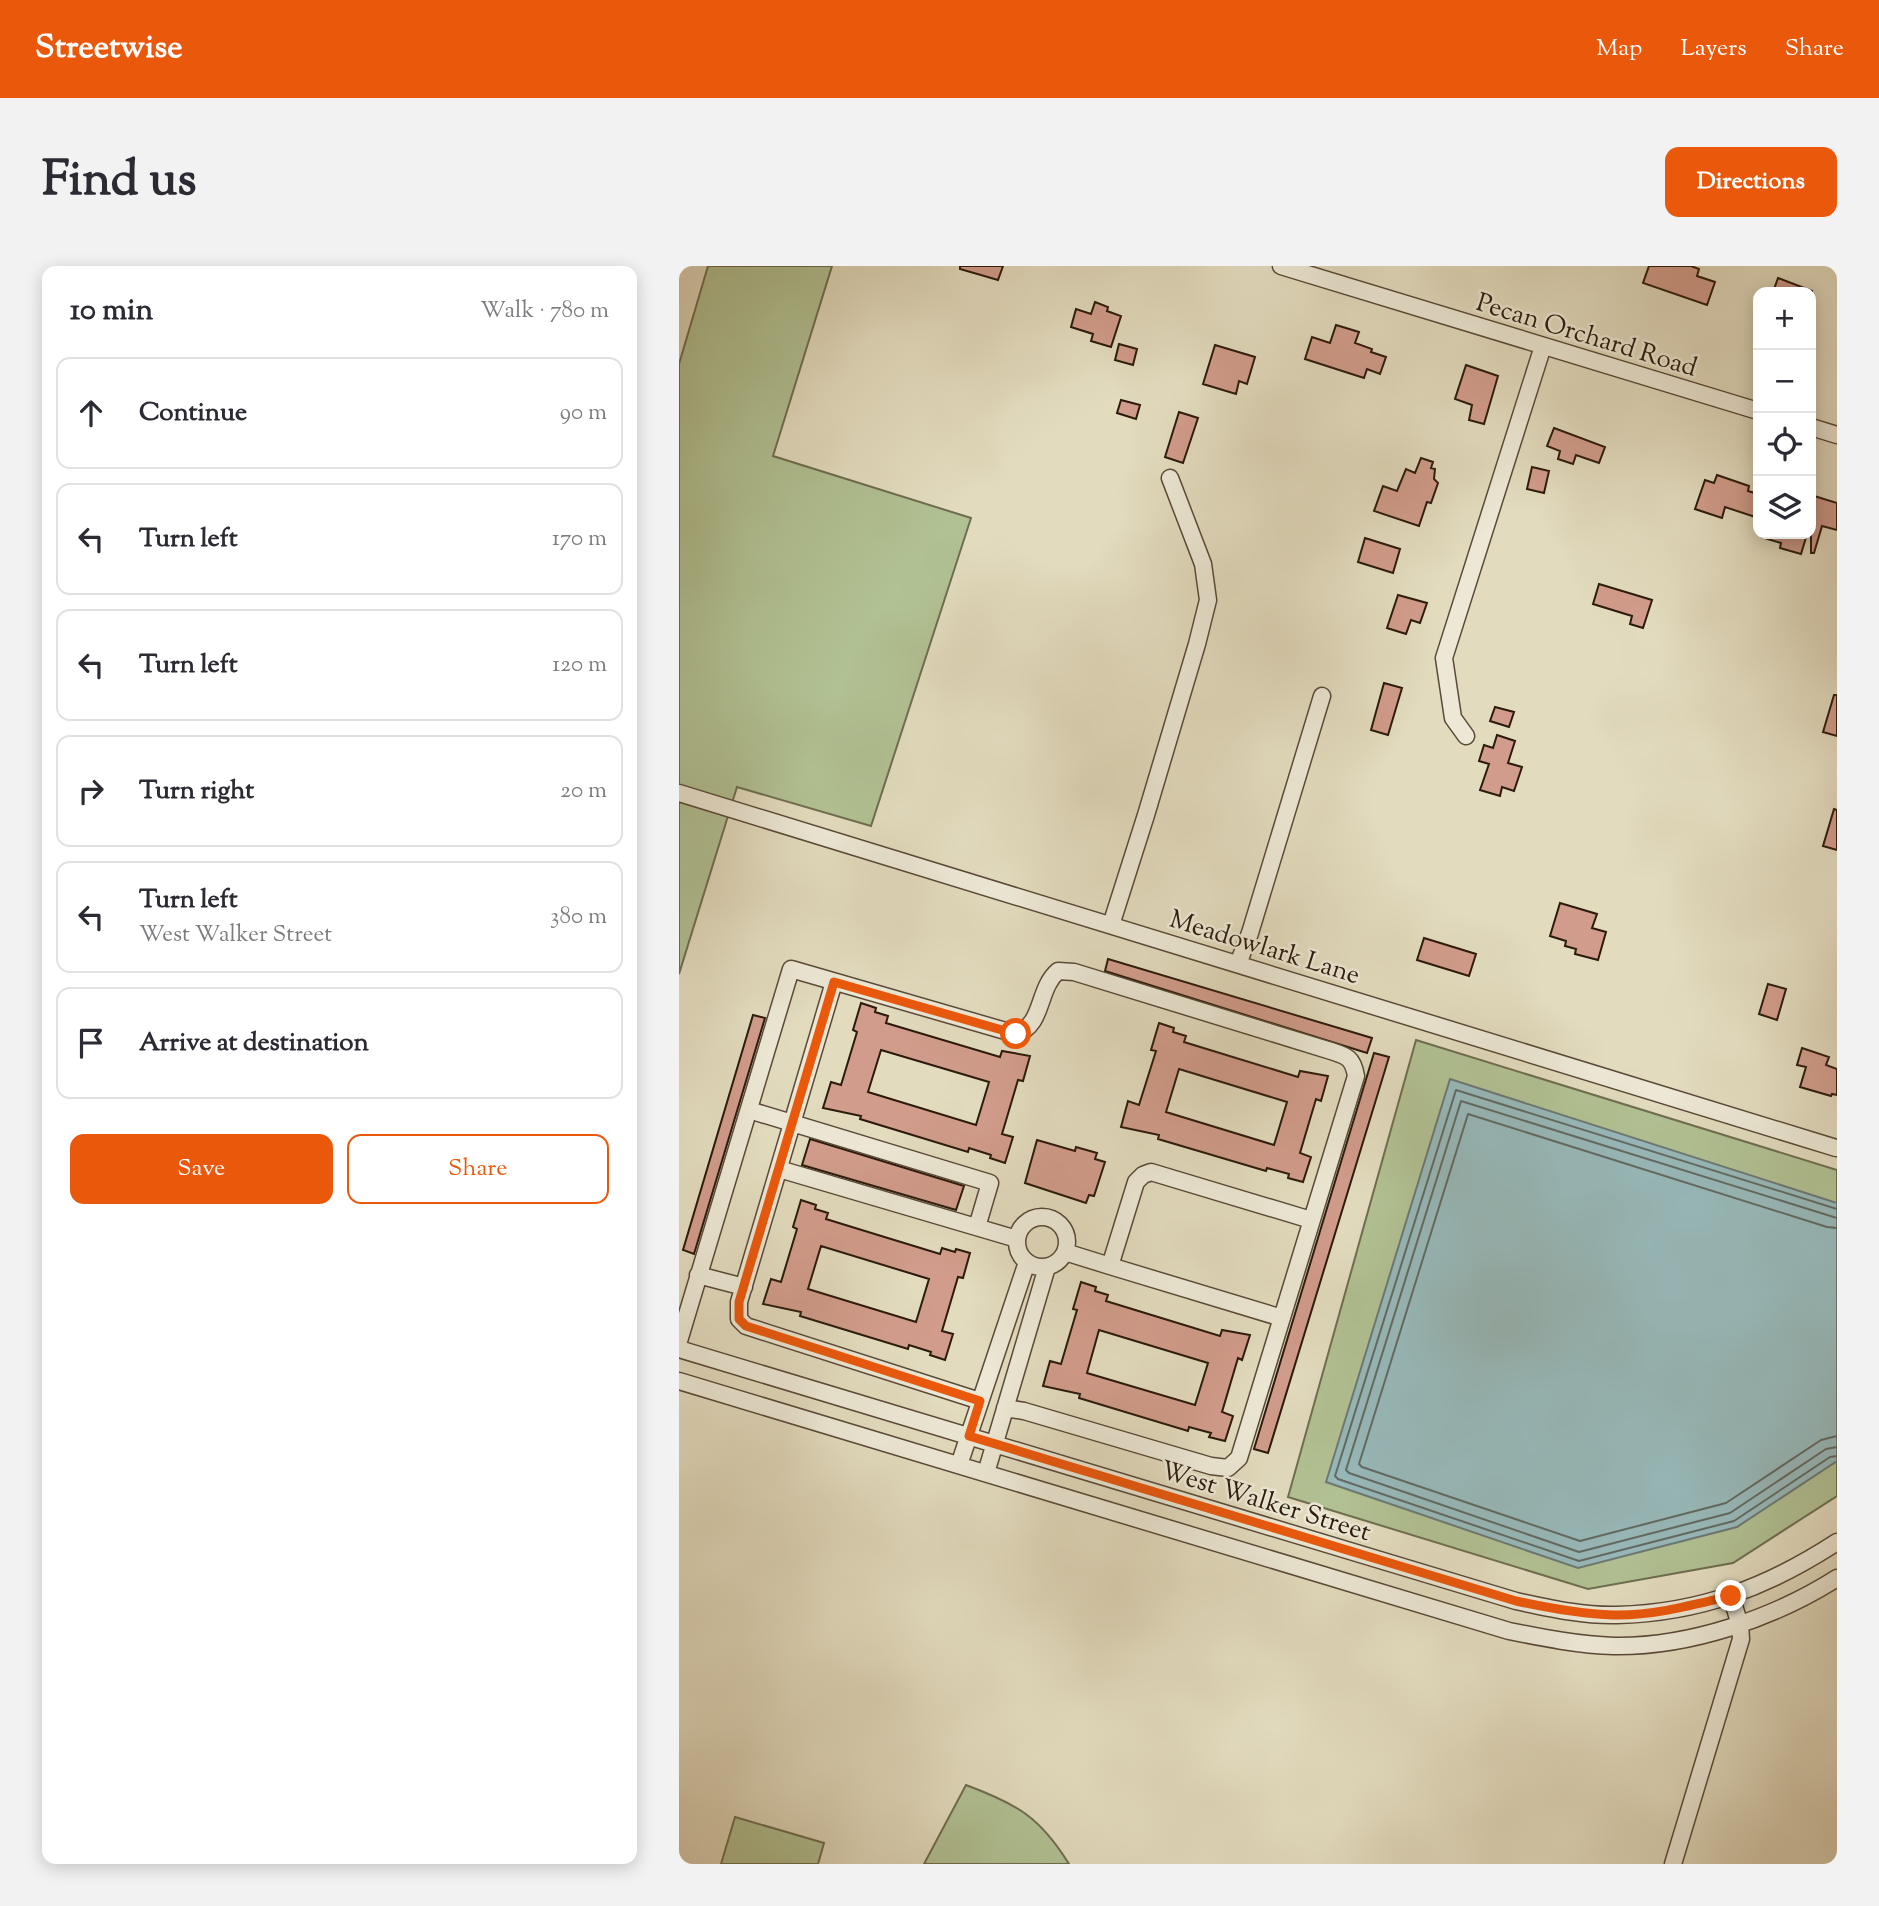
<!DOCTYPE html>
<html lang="en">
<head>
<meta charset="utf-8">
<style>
  :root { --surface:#fff; --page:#f2f2f3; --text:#2b2b33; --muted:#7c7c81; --line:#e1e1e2; --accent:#ea580c }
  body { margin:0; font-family:"Sorts Mill Goudy",serif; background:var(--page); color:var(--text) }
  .controls { position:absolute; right:21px; top:21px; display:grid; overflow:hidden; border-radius:14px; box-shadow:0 4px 18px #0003 }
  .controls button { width:63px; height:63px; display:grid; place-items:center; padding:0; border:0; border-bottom:2px solid var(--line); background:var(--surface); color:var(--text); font:35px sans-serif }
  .stop { position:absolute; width:21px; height:21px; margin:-16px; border:5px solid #ea580c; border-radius:50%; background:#fff }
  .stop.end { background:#ea580c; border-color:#fff; box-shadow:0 2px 7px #0008 }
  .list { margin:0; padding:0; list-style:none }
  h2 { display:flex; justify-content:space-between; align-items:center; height:91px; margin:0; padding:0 28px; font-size:30px }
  h2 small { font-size:23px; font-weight:400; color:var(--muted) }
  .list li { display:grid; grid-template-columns:46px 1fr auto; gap:21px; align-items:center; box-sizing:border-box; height:112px; margin:0 14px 14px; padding:0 14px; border:2px solid var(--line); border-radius:14px }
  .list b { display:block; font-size:26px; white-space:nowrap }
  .list p { margin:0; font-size:23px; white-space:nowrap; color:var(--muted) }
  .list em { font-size:23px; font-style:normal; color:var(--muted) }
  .actions { display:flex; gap:14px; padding:21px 28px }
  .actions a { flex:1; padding:16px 0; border:2px solid var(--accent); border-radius:14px; text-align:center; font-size:24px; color:var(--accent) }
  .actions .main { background:var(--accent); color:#fff }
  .icon { flex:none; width:38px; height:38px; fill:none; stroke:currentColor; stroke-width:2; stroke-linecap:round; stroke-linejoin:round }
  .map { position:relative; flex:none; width:1158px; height:1598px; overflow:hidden; border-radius:14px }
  header { display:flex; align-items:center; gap:42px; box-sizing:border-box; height:98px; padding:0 35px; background:var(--accent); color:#fff }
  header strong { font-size:33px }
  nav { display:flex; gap:38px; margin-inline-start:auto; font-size:24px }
  .intro { display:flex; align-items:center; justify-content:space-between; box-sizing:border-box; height:168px; padding:0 42px }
  h1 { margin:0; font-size:49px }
  .button { padding:18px 32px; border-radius:14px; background:var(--accent); color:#fff; font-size:24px; font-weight:700 }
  main { display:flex; gap:42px; padding:0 42px }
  aside { flex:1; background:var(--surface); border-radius:14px; box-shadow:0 4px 18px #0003 }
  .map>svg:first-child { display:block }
  .green { fill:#b1c193; stroke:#6e6e50; stroke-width:2 }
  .water { fill:#97b9ba; stroke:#6c7974; stroke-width:2 }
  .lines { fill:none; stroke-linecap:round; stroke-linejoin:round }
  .shore { stroke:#626a63; stroke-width:2 }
  .building { fill:#d19c8b; stroke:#2c1a0c; stroke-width:2; fill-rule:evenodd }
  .minor-casing { stroke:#5a4a38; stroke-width:19 }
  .minor { stroke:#ece8d5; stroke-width:16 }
  .route { stroke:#ea580c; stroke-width:9 }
  .labels { text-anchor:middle; stroke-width:5; stroke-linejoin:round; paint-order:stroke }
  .street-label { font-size:26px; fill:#2c1a0c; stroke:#ece8d5 }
</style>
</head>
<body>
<header>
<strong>Streetwise</strong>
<nav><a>Map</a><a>Layers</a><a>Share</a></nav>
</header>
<div class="intro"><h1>Find us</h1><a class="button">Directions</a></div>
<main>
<aside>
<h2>10 min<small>Walk · 780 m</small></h2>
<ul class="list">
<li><svg class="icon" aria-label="ahead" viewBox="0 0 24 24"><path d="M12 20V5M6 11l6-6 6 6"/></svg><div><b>Continue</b></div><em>90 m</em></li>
<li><svg class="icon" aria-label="left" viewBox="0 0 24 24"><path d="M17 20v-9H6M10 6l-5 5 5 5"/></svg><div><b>Turn left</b></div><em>170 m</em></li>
<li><svg class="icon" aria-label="left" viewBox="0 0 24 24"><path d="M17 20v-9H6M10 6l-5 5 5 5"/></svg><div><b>Turn left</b></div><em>120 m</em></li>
<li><svg class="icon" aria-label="right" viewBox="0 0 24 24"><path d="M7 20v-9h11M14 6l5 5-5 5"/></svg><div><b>Turn right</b></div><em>20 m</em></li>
<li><svg class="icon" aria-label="left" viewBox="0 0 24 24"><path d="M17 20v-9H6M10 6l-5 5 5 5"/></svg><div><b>Turn left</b><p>West Walker Street</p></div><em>380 m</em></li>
<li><svg class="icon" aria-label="arrive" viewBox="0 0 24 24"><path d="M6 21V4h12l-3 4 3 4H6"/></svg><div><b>Arrive at destination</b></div></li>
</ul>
<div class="actions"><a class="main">Save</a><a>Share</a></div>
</aside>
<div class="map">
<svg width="1158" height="1598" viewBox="0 0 1158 1598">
  <rect width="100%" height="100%" fill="#e2dbbe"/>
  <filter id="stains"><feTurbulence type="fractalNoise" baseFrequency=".00286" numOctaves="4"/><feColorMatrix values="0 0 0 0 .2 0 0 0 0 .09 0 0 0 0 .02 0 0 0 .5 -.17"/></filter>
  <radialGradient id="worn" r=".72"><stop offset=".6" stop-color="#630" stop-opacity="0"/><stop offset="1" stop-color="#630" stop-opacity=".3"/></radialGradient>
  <path class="green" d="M29,0H153L94,190L292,252L192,560L58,521L0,708V98Z
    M737,774L1158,904V1230L1054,1297L909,1323L609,1231Z
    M287,1519C338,1538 361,1551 390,1598H245Z
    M56,1551L145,1577L139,1598H42Z"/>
  <path class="water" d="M771,813L1158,937V1195L1058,1261L899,1302L647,1216Z"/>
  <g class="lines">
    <path class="shore" d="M1158,943L777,824L656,1210L659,1213L900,1295L1055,1255L1151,1191L1158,1190
      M1158,952L782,835L667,1204L670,1207L900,1286L1051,1247L1147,1183L1158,1181
      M1158,962L1148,961L789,848L680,1198L683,1201L901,1275L1047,1237L1142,1174L1158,1170"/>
  </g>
  <path class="building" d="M281,0H324L319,14L281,3Z
    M970,0H1012L1020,3L1018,10L1036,16L1028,39L964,17Z
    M1099,12L1133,25V26H1094Z
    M416,36L429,41L428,45L442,50L432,81L412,75L414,68L392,61L397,43L412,48Z
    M657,59L680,66L676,77L693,83L692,86L707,91L701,108L688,103L685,112L626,93L633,71L651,77Z
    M440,78L458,83L454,99L436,94Z
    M536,79L576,91L568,118L560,115L557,128L524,118Z
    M787,99L819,110L805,158L790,154L793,139L776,133Z
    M442,134L461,139L457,153L438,147Z
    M500,146L519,152L504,197L486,191Z
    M875,162L926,181L920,197L897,189L894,198L879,193L881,185L868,180Z
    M742,192L754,196L752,202L756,203L755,213L759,217L752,237L748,236L740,260L695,245L704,220L718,225L727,203L736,207Z
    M853,201L870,205L865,227L848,223Z
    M1038,209L1070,220L1069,225L1079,228L1076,251L1046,241L1043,252L1016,243L1026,214L1035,217Z
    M1132,229L1158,237V264L1143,260L1135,287H1132Z
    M1082,268H1128L1122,288L1101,282L1102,277L1082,271Z
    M686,272L721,283L714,307L679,296Z
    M920,318L973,334L964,362L951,358L953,350L914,338Z
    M719,329L748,337L741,357L732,354L727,368L708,362Z
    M705,417L723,422L709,469L692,464Z
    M1155,429H1158V470L1144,466Z
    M816,441L835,446L830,461L811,455Z
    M818,469L836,475L829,497L843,501L835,525L823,521L821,530L801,524L810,498L800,495L805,479L814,482Z
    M1155,543L1158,544V584L1144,580Z
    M881,637L918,648L913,662L927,666L919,694L896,688L897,683L886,680L887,675L871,670Z
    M745,672L797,688L790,710L738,694Z
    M429,693L693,772L688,787L426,705Z
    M1089,718L1107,723L1098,754L1080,748Z
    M182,737L197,742L196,746L209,750L207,757L321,791L323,785L351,790L344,815L339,814L323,868L334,871L326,897L311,892L312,889L290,882L289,886L181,853L182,850L144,842L152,816L162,819L178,766L174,764ZM202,784L310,816L297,859L189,826Z
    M74,749L86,752L15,988L4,984Z
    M480,757L495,762L494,766L507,770L505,776L557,792L619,811L621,805L649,810L642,835L637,833L621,887L632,891L624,916L609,912L610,908L588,902L587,905L479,873L480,869L442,861L449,835L460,839L477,785L472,784ZM500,803L608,836L595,879L487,846Z
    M1123,782L1150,791L1147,799L1158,803V829L1153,828L1152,830L1121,821L1127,801L1118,799Z
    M695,787L710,791L589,1187L575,1183Z
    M131,873L285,920L277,944L123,899Z
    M358,874L396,885L397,881L418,887L416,893L426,896L415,930L410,929L407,937L346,917Z
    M122,934L137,939L136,943L149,947L147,953L199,969L261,988L263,982L276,986L277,983L291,987L284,1012L279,1011L263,1065L274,1068L266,1094L251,1089L252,1086L230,1079L229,1083L121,1050L122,1046L84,1038L92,1013L102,1016L118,963L114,961ZM142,980L250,1013L237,1056L129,1023Z
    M402,1016L417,1021L416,1025L429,1029L427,1035L541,1070L543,1064L571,1069L563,1094L559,1092L543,1146L554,1150L546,1175L530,1171L532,1167L510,1161L509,1165L400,1132L401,1128L364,1120L371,1095L382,1098L398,1044L394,1043ZM420,1064L529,1097L516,1139L408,1107Z"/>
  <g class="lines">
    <defs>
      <path id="minor" d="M602,0L1079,145
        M1132,161L1158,169
        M787,470L774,452L765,392L864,80
        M0,527L1157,882
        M432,659L467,549L518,378L529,334L524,298L491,212
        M559,698L571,667L643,430
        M155,716L60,1036V1053L67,1060L301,1135
        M70,844L311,917L298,961
        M100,903L338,973
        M338 976a25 25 0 1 1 50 0a25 25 0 1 1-50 0Z
        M386,986L431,1000L457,916L464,909L472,906L632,954
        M431,1000L603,1052
        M19,1009L65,1021
        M0,1075L112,703L337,768C365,759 358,723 379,705L395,706L652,785C668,790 674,792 677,810L560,1192L549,1202L532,1200L345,1145L326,1142
        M0,1083L837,1335C870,1342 904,1350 938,1349C1021,1347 1089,1321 1158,1276
        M0,1115L830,1365C865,1372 900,1379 935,1380C1011,1381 1095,1352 1158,1312
        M280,1199L348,996
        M307,1207L368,1001
        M994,1598L1062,1373L1061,1359L1052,1330"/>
    </defs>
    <use href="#minor" class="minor-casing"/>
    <use href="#minor" class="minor"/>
  </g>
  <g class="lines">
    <path class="route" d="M337,768L155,716L60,1036V1053L67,1060L301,1135L290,1170L837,1335C869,1342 901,1348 934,1349C973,1350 1014,1339 1052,1330"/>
  </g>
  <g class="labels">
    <g class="street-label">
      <text transform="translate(908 68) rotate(17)" y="9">Pecan Orchard Road</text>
      <text transform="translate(586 680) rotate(17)" y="9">Meadowlark Lane</text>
      <text transform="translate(587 1234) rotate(17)" y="9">West Walker Street</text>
    </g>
  </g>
  <rect width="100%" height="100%" filter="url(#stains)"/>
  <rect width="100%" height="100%" fill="url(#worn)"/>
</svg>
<div class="controls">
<button>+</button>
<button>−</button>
<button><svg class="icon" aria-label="locate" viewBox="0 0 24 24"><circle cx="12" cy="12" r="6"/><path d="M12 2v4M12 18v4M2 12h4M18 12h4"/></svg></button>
<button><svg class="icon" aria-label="layers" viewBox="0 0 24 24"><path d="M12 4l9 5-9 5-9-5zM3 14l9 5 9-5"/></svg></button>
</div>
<div class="stop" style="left:337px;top:768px"></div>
<div class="stop end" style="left:1052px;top:1330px"></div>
</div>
</main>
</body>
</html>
